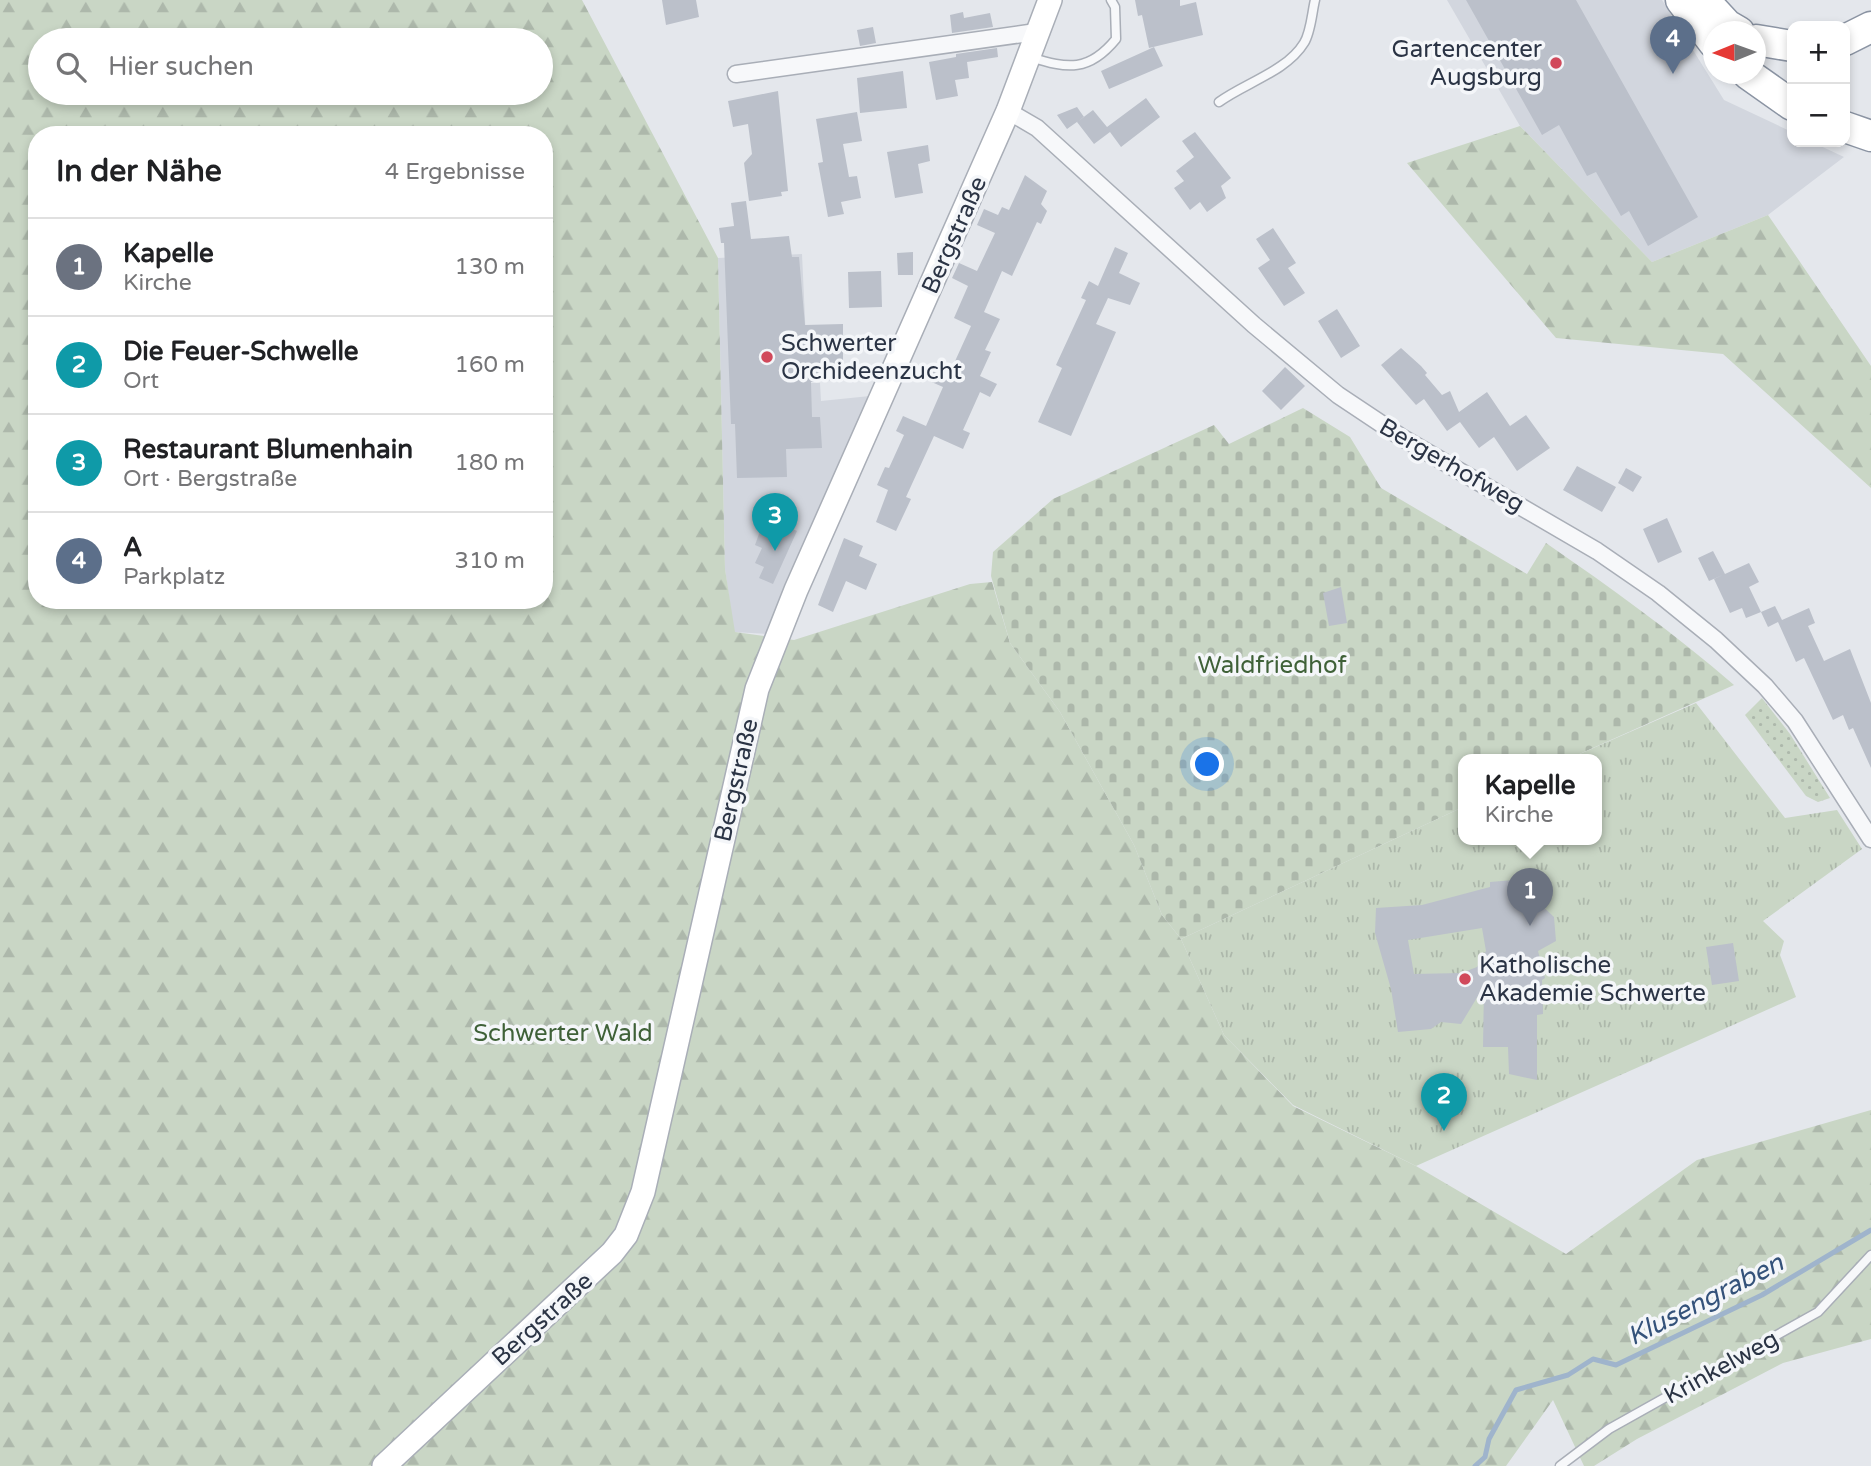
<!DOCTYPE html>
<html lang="de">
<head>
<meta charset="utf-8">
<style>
  :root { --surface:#fff; --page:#f2f2f2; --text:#202124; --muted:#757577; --line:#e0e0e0; --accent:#111827 }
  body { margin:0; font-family:"Varela Round",sans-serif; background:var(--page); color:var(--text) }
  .controls { position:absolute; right:21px; top:21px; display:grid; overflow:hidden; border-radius:14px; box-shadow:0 4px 10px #0003 }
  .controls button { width:63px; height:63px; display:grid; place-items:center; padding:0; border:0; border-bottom:2px solid var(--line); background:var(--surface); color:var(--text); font:35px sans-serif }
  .compass { position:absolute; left:1703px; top:21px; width:63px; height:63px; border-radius:50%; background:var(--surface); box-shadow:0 4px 10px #0003; rotate:269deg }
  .you { position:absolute; left:1208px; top:765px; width:24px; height:24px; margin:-18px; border:5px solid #fff; border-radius:50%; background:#1a73e8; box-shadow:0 0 0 10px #1a73e833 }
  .badge { display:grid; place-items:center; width:46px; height:46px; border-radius:50%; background:var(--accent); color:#fff; font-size:23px; font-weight:700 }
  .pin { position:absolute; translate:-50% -58px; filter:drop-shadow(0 2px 4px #0008) }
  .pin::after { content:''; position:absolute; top:37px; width:24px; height:21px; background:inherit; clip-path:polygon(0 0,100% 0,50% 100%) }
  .popup { position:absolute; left:1458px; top:754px; width:144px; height:91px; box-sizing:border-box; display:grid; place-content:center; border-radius:14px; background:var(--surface); filter:drop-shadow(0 2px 5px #0005); font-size:23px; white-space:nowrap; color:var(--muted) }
  .popup b { font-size:26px; color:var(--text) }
  .popup::after { content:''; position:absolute; left:50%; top:100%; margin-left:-14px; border:14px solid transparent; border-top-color:var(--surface) }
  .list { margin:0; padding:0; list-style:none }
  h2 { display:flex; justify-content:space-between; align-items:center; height:91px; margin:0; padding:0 28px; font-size:30px }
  h2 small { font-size:23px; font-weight:400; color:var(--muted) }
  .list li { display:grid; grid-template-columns:46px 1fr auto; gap:21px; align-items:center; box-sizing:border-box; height:98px; padding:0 28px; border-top:2px solid var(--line) }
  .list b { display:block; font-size:26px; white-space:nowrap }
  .list p { margin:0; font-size:23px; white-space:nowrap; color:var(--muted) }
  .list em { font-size:23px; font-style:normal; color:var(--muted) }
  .icon { flex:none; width:38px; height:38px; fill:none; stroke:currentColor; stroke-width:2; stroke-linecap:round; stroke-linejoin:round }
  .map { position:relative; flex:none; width:1871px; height:1466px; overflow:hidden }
  .search { position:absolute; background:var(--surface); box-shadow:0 4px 10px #0003; left:28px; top:28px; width:525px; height:77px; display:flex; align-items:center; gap:18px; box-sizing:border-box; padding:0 24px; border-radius:38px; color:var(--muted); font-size:26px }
  .panel { position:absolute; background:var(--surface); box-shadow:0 4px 10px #0003; left:28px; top:126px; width:525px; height:483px; border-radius:28px }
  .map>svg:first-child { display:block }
  .built { fill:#d2d6de }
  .grass { fill:url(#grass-dots) }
  .forest { fill:url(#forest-firs); fill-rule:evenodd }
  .cemetery { fill:url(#cemetery-stones) }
  .park { fill:url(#park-tufts) }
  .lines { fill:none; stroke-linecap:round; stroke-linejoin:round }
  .stream { stroke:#9fb4cc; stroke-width:5 }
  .building { fill:#bbc0ca; fill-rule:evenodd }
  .lane-casing { stroke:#a9aeb7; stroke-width:11 }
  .street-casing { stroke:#a9aeb7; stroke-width:19 }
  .secondary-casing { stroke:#a9aeb7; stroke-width:26 }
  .highway-casing { stroke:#8b94a3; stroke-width:33 }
  .lane { stroke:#f7f8fa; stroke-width:8 }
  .street { stroke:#f7f8fa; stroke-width:16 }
  .secondary { stroke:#fff; stroke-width:23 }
  .highway { stroke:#fff; stroke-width:30 }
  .poi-dot { fill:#d1495b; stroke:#f4f6f9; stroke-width:2.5 }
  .labels { text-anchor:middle; stroke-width:7; stroke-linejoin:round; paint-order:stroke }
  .poi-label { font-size:24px; fill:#2b3445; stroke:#f4f6f9; text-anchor:start }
  .street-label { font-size:24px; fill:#2b3445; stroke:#f4f6f9 }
  .park-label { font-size:24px; fill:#3f6138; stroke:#f4f6f9 }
  .water-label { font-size:26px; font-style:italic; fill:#34527a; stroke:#f4f6f9 }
</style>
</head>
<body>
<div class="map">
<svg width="1871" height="1466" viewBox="0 0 1871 1466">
  <defs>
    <pattern id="grass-dots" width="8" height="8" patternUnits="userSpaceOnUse" patternTransform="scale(1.75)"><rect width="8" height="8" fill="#c9d6c5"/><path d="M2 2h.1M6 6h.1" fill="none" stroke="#adb8ab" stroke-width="1.8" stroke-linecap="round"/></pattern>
    <pattern id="forest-firs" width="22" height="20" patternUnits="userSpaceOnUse" patternTransform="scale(1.75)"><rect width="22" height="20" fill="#c9d6c5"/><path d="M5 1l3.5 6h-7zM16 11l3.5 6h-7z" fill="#adb8ab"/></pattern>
    <pattern id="cemetery-stones" width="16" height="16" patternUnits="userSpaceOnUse" patternTransform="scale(1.75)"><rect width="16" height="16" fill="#c9d6c5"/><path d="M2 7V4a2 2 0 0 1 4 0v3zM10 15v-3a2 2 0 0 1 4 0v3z" fill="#adb8ab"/></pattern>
    <pattern id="park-tufts" width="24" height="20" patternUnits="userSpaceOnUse" patternTransform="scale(1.75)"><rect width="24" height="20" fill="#c9d6c5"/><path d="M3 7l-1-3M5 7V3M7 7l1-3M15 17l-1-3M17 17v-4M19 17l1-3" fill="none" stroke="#adb8ab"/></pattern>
  </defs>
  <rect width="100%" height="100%" fill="#e4e7ec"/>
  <path class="built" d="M1447,0H1662L1724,100L1792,132V142H1812L1844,157L1768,215L1652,262L1520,126Z
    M802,254L808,383H820L821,401L870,396L768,634L734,632L725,569L718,258Z"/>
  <path class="grass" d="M1762,698L1790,734L1830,798L1818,802L1806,796L1745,715Z"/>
  <path class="forest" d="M0,0H582L718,258L725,569L735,632L794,640L970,584L992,582L1010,643L1060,712L1134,845L1162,915L1181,939L1224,1035L1293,1106L1416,1166L1566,1254L1697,1160L1871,1110V1339L1783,1363L1637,1439L1594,1466H1584L1553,1400L1506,1466H0ZM40,40H541V93H40ZM37,135H544V600H37Z
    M1520,126L1652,262L1768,215L1871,366V488L1723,354L1556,338L1407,163Z"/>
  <path class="cemetery" d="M1303,408L1350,437L1381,488L1527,574L1546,543C1611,588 1674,633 1734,685L1566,760H1464L1463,807L1181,939L1162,915L1134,845L1060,712L1010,643L991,576L993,552L1053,499L1214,425L1229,444Z"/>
  <path class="park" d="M1696,703L1785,818L1837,810L1862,849L1763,921L1784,941L1780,955L1796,997L1416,1166L1293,1105L1224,1035L1181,939L1463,807L1464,840H1596V760H1566Z"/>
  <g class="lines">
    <path class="stream" d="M1475,1466L1485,1457L1489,1439L1516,1390L1568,1375L1593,1359L1616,1365L1762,1295L1871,1230"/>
  </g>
  <path class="building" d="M662,0H696L699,17L666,25Z
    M1135,0H1180V6L1196,2L1203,35L1149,48L1142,15L1138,16Z
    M1466,0H1576L1698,217L1648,246L1629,211L1621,216L1596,172L1587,176L1559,125L1542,135Z
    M963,12L964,18L990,13L993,27L952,33L950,15Z
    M873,27L876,43L860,46L857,30Z
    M1154,47L1163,66L1109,89L1101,71Z
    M997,48L998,57L967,62L969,78L955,80L958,96L936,100L929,62L956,57V54Z
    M903,71L907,108L860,113L857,78Z
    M778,91L788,191L781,192L782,196L749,201L744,163L752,154L748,124L733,127L728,101Z
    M1146,98L1160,117L1121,147L1110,132L1094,144L1077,122L1093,110L1107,127Z
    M1077,107L1084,117L1067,129L1057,115Z
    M857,112L862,141L843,144L849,177L857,176L861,198L841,202L844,214L828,217L818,163L823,162L816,119Z
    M1195,132L1231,178L1221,186L1226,198L1207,212L1200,202L1190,210L1174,188L1184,181L1176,171L1194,157L1182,141Z
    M928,145L930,161L918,164L923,193L895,198L887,152Z
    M1025,175L1047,191L1041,204L1047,211L1041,224L1037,222L1012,276L1002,271L984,312L1000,319L985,350L991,352L980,376L997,384L990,397L980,392L963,430L970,433L963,449L934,436L906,497L911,499L896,531L876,522L888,490L877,485L885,467L889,468L904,435L896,431L903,416L926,426L943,387L927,380L934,364L951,370L971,326L954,318L968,286L952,278L959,263L977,271L995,233L977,225L984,209L998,215L1002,207L1009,210Z
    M746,201L751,239L789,236L792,257H799L805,325L843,324V379L811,382L812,417H820L822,448L786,449L787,477L737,478L735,424H731L724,243H721L719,228L734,226L731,203Z
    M1273,228L1296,263L1288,268L1305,293L1284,306L1258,268L1270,260L1256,239Z
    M1115,247L1128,253L1119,273L1140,283L1130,305L1108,298L1096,324L1116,332L1071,436L1038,422L1062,368L1056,365L1086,300L1081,298L1089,281L1098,286Z
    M913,252V275H898L897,253Z
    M881,271L882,307L849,308L848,272Z
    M1337,309L1360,346L1341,358L1318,321Z
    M1401,348L1421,366L1427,373L1425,375L1442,395L1450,391L1459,412L1487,392L1510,426L1526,415L1550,448L1517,471L1494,437L1479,448L1460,422L1447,431L1424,399L1416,405L1381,365Z
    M1285,367L1305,386L1281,410L1262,391Z
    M1577,466L1616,487L1602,512L1563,490Z
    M1626,468L1642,477L1633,492L1618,483Z
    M1667,518L1682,552L1658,563L1643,529Z
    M772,520L797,531L773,584L759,578L764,567L755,563L762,548L755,545L760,531L766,533Z
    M844,538L863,546L859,556L877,564L866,590L846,581L833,612L818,605Z
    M1713,551L1725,574L1709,581L1698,558Z
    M1749,563L1759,582L1749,587L1761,612L1746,618L1742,608L1730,613L1714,579Z
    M1341,587L1347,623L1329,626L1323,593Z
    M1775,606L1782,620L1809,608L1815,623L1808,626L1824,661L1850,649L1871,703V768L1853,728L1849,730L1843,715L1833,720L1804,658L1796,662L1778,622L1768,627L1761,612Z
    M1526,879L1528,906L1538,902L1554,917L1556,941L1538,951L1545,978L1542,980L1543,1014L1537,1015V1080L1509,1074L1508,1047H1483L1484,986L1461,1024L1441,1022L1431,1029L1398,1032L1391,989L1375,933L1376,908L1422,905L1490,887V882ZM1482,928L1486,951L1477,967L1461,973L1414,974L1408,940Z
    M1733,943L1739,981L1712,985L1706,947Z"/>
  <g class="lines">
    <defs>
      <path id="lane" d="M1030,57C1068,69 1089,72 1116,39L1115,7L1111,0
        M1219,102C1245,83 1287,71 1304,43C1311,32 1312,12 1315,0
        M1560,1466L1609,1429L1818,1312L1871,1255"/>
      <path id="street" d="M736,74L1029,33L1038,36
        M1008,111L1037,128L1254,325L1338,395L1401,437L1597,551L1658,593L1716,640L1765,686L1795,721L1871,839"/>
      <path id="secondary" d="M384,1466L612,1253L626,1235L643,1192L757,689L796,590L1008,111L1050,0"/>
      <path id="highway" d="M1681,0L1714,43
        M1704,0L1727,25L1739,32
        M1756,40L1792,46
        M1845,40L1871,27
        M1748,74L1792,105
        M1845,127L1871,136"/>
    </defs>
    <use href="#lane" class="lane-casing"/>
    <use href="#street" class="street-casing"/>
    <use href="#secondary" class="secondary-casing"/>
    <use href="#highway" class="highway-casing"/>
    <use href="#lane" class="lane"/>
    <use href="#street" class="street"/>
    <use href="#secondary" class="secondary"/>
    <use href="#highway" class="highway"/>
  </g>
  <g class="poi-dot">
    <circle cx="1556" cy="63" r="7"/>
    <circle cx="767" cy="357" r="7"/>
    <circle cx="1465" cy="979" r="7"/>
  </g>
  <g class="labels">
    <g class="poi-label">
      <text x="1542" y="57" text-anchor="end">Gartencenter<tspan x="1542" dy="28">Augsburg</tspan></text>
      <text x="781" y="351">Schwerter<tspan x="781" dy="28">Orchideenzucht</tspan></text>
      <text x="1479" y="973">Katholische<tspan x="1479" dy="28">Akademie Schwerte</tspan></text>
    </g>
    <g class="street-label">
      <text transform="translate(954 235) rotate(-66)" y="8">Bergstraße</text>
      <text transform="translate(1452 465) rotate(30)" y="8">Bergerhofweg</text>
      <text transform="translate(736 780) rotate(-77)" y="8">Bergstraße</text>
      <text transform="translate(542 1319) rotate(-42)" y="8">Bergstraße</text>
      <text transform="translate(1721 1367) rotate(-29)" y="8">Krinkelweg</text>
    </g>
    <g class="park-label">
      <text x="1272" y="673">Waldfriedhof</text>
      <text x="563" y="1041">Schwerter Wald</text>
    </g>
    <g class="water-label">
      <text transform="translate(1705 1299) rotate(-27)" y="9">Klusengraben</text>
    </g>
  </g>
</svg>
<div class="controls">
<button>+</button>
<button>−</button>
</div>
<svg class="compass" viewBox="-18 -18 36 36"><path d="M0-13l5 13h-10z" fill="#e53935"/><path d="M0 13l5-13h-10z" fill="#757577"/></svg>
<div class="you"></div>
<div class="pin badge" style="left:1530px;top:926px;background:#6b7280">1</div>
<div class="popup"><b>Kapelle</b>Kirche</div>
<div class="pin badge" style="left:1444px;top:1131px;background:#0f9aa8">2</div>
<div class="pin badge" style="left:775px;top:551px;background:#0f9aa8">3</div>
<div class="pin badge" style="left:1673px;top:74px;background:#5c6f8a">4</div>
<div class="search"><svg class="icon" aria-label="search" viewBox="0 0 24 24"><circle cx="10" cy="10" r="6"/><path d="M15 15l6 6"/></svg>Hier suchen</div>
<section class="panel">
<h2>In der Nähe<small>4 Ergebnisse</small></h2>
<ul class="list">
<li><span class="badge" style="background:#6b7280">1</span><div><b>Kapelle</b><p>Kirche</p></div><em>130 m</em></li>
<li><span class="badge" style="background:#0f9aa8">2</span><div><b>Die Feuer-Schwelle</b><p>Ort</p></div><em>160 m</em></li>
<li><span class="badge" style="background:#0f9aa8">3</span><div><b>Restaurant Blumenhain</b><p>Ort · Bergstraße</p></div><em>180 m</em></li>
<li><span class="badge" style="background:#5c6f8a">4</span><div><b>A</b><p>Parkplatz</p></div><em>310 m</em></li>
</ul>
</section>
</div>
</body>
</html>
